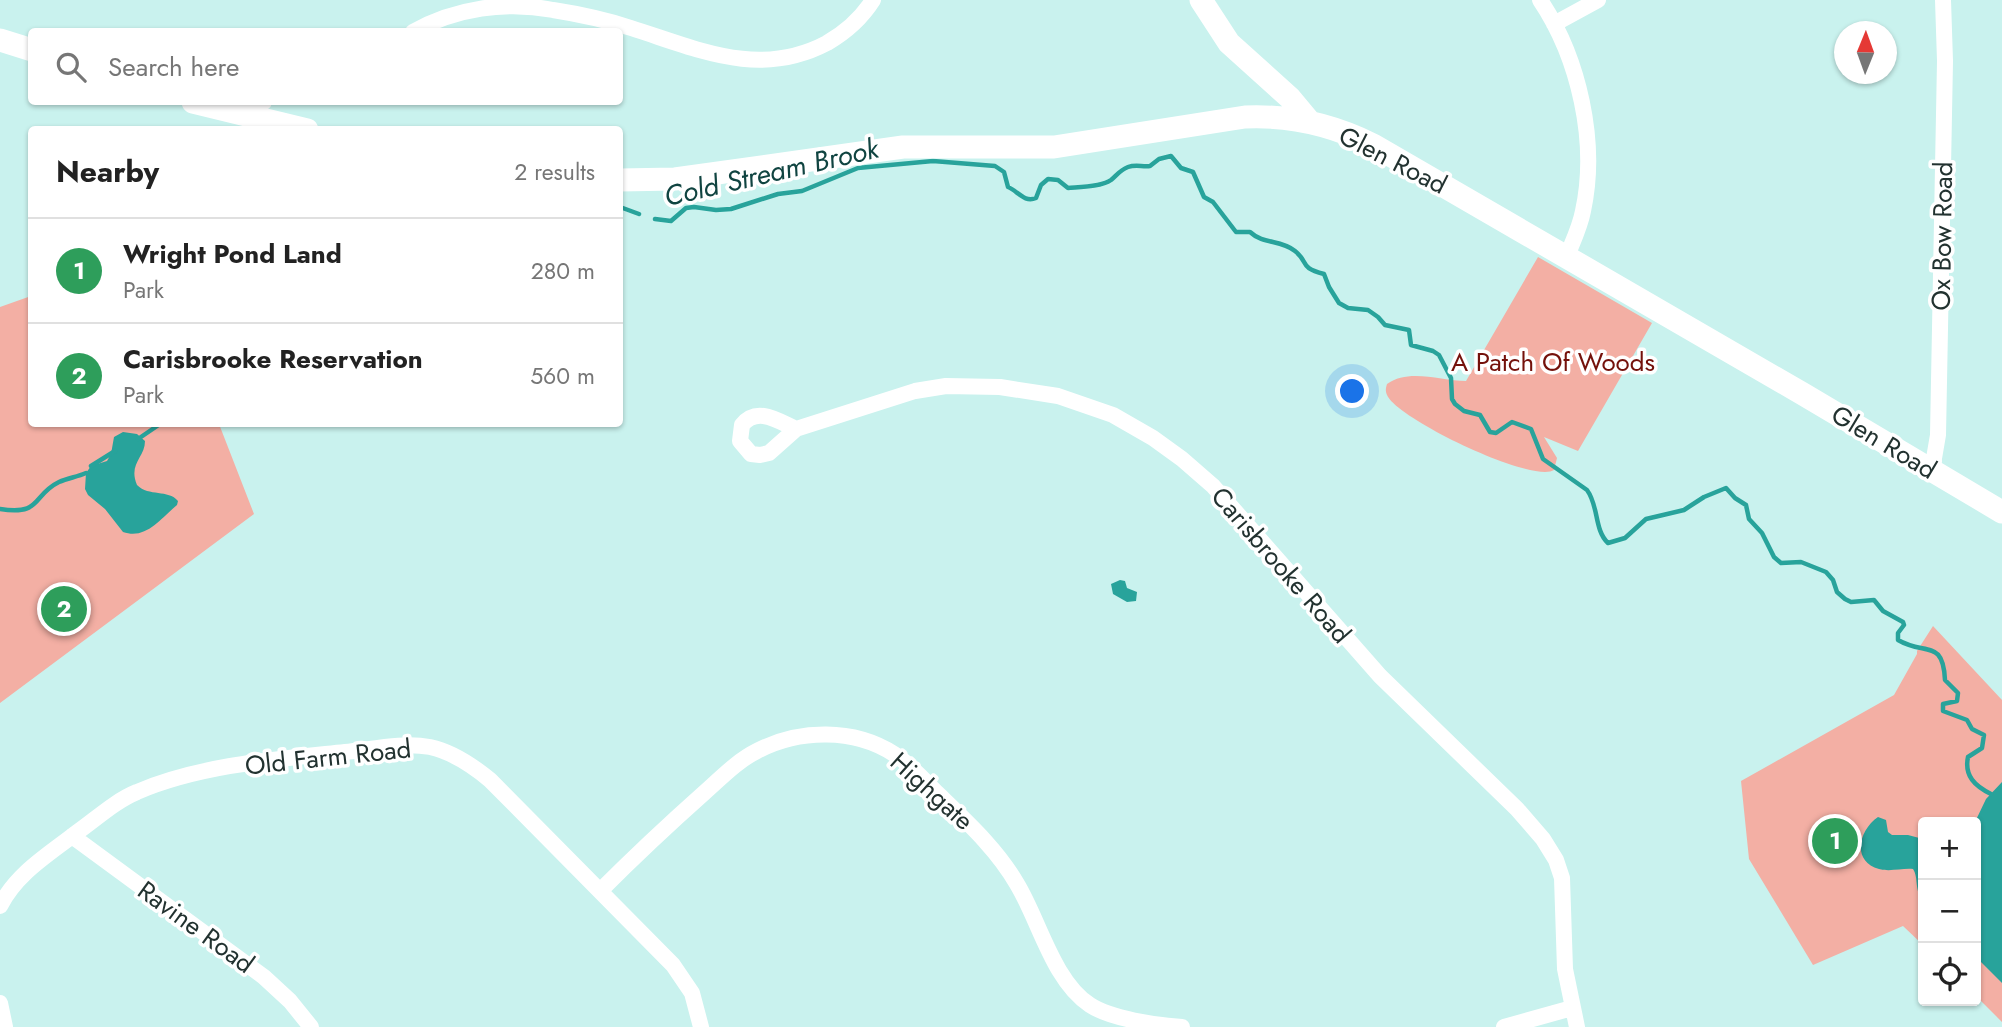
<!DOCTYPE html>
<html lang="en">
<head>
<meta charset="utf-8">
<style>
  :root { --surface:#fff; --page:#f2f2f2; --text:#222; --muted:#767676; --line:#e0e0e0; --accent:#7c3aed }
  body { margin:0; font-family:Jost,sans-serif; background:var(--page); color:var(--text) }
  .controls { position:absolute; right:21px; bottom:21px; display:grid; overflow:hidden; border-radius:7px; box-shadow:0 2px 5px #0004 }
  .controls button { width:63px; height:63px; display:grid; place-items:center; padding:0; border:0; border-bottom:2px solid var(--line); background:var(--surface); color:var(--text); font:35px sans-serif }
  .compass { position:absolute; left:1834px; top:21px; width:63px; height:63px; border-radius:50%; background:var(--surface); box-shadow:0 2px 5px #0004; rotate:1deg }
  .you { position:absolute; left:1353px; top:392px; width:24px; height:24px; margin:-18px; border:5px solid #fff; border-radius:50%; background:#1a73e8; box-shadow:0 0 0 10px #1a73e833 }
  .badge { display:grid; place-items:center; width:46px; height:46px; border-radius:50%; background:var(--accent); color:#fff; font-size:23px; font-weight:700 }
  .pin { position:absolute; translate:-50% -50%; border:4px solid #fff; box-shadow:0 2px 7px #0006 }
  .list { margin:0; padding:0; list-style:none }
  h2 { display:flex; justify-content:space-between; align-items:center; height:91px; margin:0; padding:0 28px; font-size:30px }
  h2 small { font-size:23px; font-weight:400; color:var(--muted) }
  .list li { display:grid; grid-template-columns:46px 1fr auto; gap:21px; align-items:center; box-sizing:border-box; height:105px; padding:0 28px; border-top:2px solid var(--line) }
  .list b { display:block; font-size:26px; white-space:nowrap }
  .list p { margin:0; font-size:23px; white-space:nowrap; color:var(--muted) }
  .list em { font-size:23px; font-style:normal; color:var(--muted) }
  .icon { flex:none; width:38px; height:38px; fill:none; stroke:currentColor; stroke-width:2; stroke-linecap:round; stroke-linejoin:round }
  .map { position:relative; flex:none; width:2002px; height:1027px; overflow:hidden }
  .search { position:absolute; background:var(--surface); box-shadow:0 2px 5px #0004; left:28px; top:28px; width:595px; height:77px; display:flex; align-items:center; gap:18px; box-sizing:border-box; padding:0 24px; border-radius:7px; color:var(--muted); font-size:26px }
  .panel { position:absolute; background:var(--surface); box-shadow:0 2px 5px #0004; left:28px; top:126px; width:595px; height:301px; border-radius:7px }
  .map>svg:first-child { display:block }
  .green { fill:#f3afa4 }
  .water { fill:#28a39b }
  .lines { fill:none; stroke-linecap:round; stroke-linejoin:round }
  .stream { stroke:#28a39b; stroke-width:4.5 }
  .street { stroke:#fff; stroke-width:16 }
  .secondary { stroke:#fff; stroke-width:23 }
  .labels { text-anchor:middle; stroke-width:7; stroke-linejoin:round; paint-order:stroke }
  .street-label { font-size:26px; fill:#223230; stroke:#fff }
  .park-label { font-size:26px; fill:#74110b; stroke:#fff }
  .water-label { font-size:28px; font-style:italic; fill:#104441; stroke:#fff }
</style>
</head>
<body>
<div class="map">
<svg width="2002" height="1027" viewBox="0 0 2002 1027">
  <rect width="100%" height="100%" fill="#c9f2ee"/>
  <path class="green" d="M1538,257L1652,323L1578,451L1544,437L1557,458L1554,470C1533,484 1397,419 1387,395C1385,390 1386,388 1387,384C1409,368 1441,381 1466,381Z
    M31,296L32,424H219L254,514L0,703V307Z
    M1933,626L2002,700V1022L1976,996V822H1923V945L1903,926L1813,965L1749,859L1741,781L1894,695L1917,654V651Z"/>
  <path class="water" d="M123,432L137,434L145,441C145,458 128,463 137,485C149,497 168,489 178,501L177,505C160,519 146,540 123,532L105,509L88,495L85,489L86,473L91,466L107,461L111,454L114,437Z
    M1120,580L1125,581L1127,588L1137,592L1136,601L1127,602L1113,594L1111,584Z
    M2002,782V983L1976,957L1975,822L1986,799Z
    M1878,817L1886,820L1888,832L1892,835H1908L1923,839V900C1914,891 1919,878 1913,869C1902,868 1890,872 1879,869C1851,861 1859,830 1878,817Z"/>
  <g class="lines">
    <path class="stream" d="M620,207L639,214
      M655,219L671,221L686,208L694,207L716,210L731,209L778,194L802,191L858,168L933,161L995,166L1004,172L1008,187C1018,191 1024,203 1036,198L1041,185L1048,179L1058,180L1068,188C1079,187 1101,187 1111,180C1117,175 1120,170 1128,167C1136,164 1142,167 1150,166L1159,159L1171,156L1181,168L1193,172L1204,197L1213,202L1236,232H1250C1264,245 1280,239 1295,251C1310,263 1298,267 1324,274L1329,287L1339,303L1348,308L1368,310L1378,317L1385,325L1409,330L1411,345L1433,351L1439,355L1451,378L1452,399L1455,404L1464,411L1480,415L1490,432L1496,433L1512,422L1531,429L1543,459L1587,490C1599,506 1594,530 1608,543L1625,538L1646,519L1684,510L1704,497L1726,488L1735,498L1746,505L1749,519L1762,533L1774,557L1781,563L1801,562L1826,572L1833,580L1837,592L1845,599L1851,602L1874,600L1883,611L1903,622L1904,625L1898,633V640C1925,656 1943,638 1945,680L1958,693L1957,701L1943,704V711L1967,720L1972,729L1984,735L1982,748L1968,757C1964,776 1975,786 1991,794
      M138,439L160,424
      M91,466L115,451
      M0,509C42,516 32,495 59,482C68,478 77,477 86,473"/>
    <path class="street" d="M1540,0C1579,58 1598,142 1583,211C1580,227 1573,241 1567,256
      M1554,24L1598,0
      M413,32C455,8 506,1 553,10C579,14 606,20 631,28C698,49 759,79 827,43C846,32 861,19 873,0
      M245,114L264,102
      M796,429C778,421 757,406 742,425L740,441L751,454L760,455L769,453L796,429L915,391L946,386L1000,387L1058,396L1113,415L1153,438L1182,459L1213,486L1380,676L1517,809L1543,839L1556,860L1562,878L1565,969L1577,1027
      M1932,470L1938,435L1945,61L1943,0
      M72,836L264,977L290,1001L311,1027
      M600,891C634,857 668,825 704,793C721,778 737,761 757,751C799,729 854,728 894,754C910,764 924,780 937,793C966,821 997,849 1017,884C1039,920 1053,981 1090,1005C1111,1019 1156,1025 1182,1027
      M0,906C17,873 48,855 76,833C96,819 115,801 137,792C199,765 279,759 345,752C373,749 403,742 430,747C453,752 472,765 490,780L673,965L692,993L701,1027
      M0,1003L5,1027
      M1504,1027L1572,1008"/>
    <path class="secondary" d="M1201,0L1229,43L1290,98L1310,122
      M0,40L32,50
      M193,102L307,130
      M620,180L675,179L903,147H1054L1245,117C1290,115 1333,125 1373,145L1803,394L2002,512"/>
  </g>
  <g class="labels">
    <g class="street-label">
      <text transform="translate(1393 160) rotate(27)" y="9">Glen Road</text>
      <text transform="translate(1942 236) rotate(-89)" y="9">Ox Bow Road</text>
      <text transform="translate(1884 442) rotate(31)" y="9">Glen Road</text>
      <text transform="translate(1281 565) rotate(49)" y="9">Carisbrooke Road</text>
      <text transform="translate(328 757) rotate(-6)" y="9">Old Farm Road</text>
      <text transform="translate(932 791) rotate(42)" y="9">Highgate</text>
      <text transform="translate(196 927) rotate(36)" y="9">Ravine Road</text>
    </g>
    <g class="park-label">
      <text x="1553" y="371">A Patch Of Woods</text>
    </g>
    <g class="water-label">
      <text transform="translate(771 172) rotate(-13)" y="10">Cold Stream Brook</text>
    </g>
  </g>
</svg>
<div class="controls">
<button>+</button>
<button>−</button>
<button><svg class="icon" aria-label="locate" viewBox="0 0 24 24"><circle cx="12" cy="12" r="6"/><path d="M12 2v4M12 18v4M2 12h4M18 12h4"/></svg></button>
</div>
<svg class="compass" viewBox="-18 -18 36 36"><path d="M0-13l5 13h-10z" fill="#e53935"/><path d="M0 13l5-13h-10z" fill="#767676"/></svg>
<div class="you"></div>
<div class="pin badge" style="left:1835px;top:841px;background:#2e9e5b">1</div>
<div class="pin badge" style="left:64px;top:609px;background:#2e9e5b">2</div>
<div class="search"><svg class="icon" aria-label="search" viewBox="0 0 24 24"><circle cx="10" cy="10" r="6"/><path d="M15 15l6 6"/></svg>Search here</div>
<section class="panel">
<h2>Nearby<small>2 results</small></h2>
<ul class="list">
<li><span class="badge" style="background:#2e9e5b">1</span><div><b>Wright Pond Land</b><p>Park</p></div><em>280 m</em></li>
<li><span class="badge" style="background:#2e9e5b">2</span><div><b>Carisbrooke Reservation</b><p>Park</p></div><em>560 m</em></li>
</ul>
</section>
</div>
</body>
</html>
